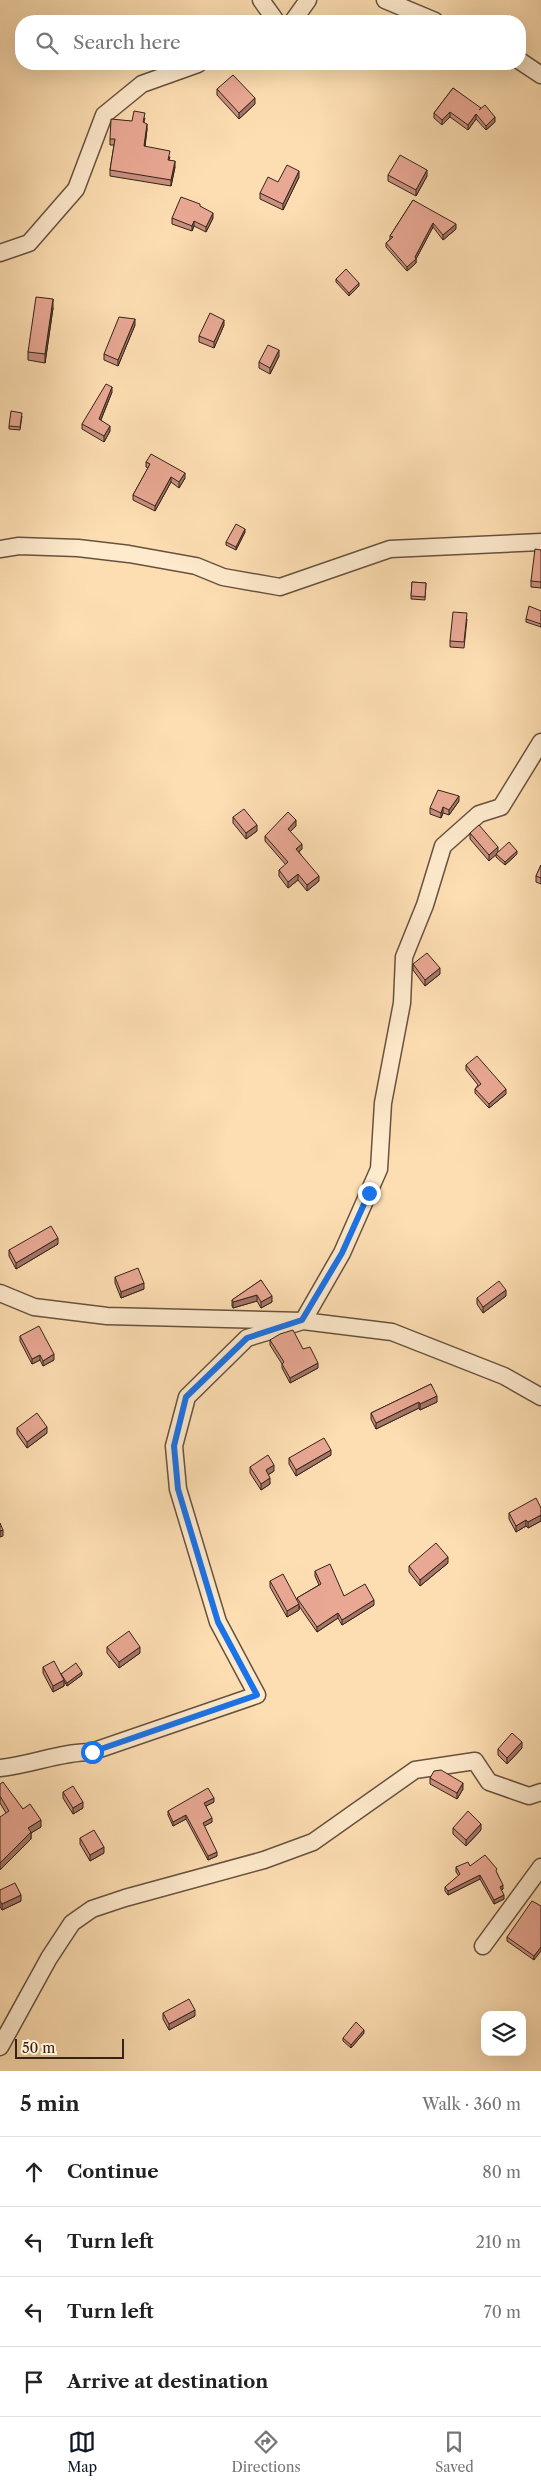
<!DOCTYPE html>
<html lang="en">
<head>
<meta charset="utf-8">
<style>
  :root { --surface:#fff; --page:#f6f6f6; --text:#222; --muted:#767676; --line:#e0e0e0; --accent:#111827 }
  body { margin:0; font-family:"Libre Caslon Text",serif; background:var(--page); color:var(--text) }
  .controls { position:absolute; right:15px; bottom:15px; display:grid; overflow:hidden; border-radius:10px; box-shadow:0 5px 20px #0002 }
  .controls button { width:45px; height:45px; display:grid; place-items:center; padding:0; border:0; border-bottom:1px solid var(--line); background:var(--surface); color:var(--text); font:25px sans-serif }
  .scale { position:absolute; left:15px; bottom:12px; width:109px; box-sizing:border-box; padding-left:5px; border:2px solid #352319; border-top:0; font-size:14px; line-height:18px; white-space:nowrap; color:#352319; -webkit-text-stroke:4px #feeacd; paint-order:stroke }
  .stop { position:absolute; width:15px; height:15px; margin:-11px; border:4px solid #1a73e8; border-radius:50%; background:#fff }
  .stop.end { background:#1a73e8; border-color:#fff; box-shadow:0 1px 5px #0008 }
  .list { margin:0; padding:0; list-style:none }
  h2 { display:flex; justify-content:space-between; align-items:center; height:65px; margin:0; padding:0 20px; font-size:21px }
  h2 small { font-size:16px; font-weight:400; color:var(--muted) }
  .list li { display:grid; grid-template-columns:32px 1fr auto; gap:15px; align-items:center; box-sizing:border-box; height:70px; padding:0 20px; border-top:1px solid var(--line) }
  .list b { display:block; font-size:19px; white-space:nowrap }
  .list em { font-size:16px; font-style:normal; color:var(--muted) }
  .icon { flex:none; width:28px; height:28px; fill:none; stroke:currentColor; stroke-width:2; stroke-linecap:round; stroke-linejoin:round }
  .map { position:relative; flex:none; width:541px; height:2071px; overflow:hidden }
  .search { position:absolute; background:var(--surface); box-shadow:0 5px 20px #0002; left:15px; right:15px; top:15px; height:55px; display:flex; align-items:center; gap:12px; box-sizing:border-box; padding:0 18px; border-radius:20px; color:var(--muted); font-size:19px }
  .sheet { height:345px; background:var(--surface) }
  nav { display:flex; justify-content:space-around; align-items:center; box-sizing:border-box; height:70px; border-top:1px solid var(--line); background:var(--surface); font-size:14px; color:var(--muted) }
  nav a { display:grid; justify-items:center; gap:2px }
  nav .on { color:var(--accent) }
  .map>svg:first-child { display:block }
  .lines { fill:none; stroke-linecap:round; stroke-linejoin:round }
  .minor-casing { stroke:#67523f; stroke-width:19 }
  .minor { stroke:#feeacd; stroke-width:16 }
  .wall { fill:#c8907f; stroke:#352319 }
  .shaded-wall { fill:#a37668; stroke:#352319 }
  .building { fill:#e9a894; stroke:#352319 }
  .route { stroke:#1a73e8; stroke-width:6 }
</style>
</head>
<body>
<div class="map">
<svg width="541" height="2071" viewBox="0 0 541 2071">
  <rect width="100%" height="100%" fill="#fddeb2"/>
  <filter id="stains"><feTurbulence type="fractalNoise" baseFrequency=".004" numOctaves="4"/><feColorMatrix values="0 0 0 0 .2 0 0 0 0 .09 0 0 0 0 .02 0 0 0 .5 -.17"/></filter>
  <radialGradient id="worn" r=".72"><stop offset=".6" stop-color="#630" stop-opacity="0"/><stop offset="1" stop-color="#630" stop-opacity=".3"/></radialGradient>
  <g class="lines">
    <defs>
      <path id="minor" d="M261,0L276,21
        M385,0L435,21
        M293,21L308,0
        M520,61L541,75
        M0,253L29,243L76,189L104,115L142,84L198,64
        M0,549L19,546L78,548L129,554L196,566L223,577L280,587L390,549L541,542
        M0,1293L34,1307L107,1316L303,1321L392,1332L504,1376L541,1397
        M0,1768C31,1765 60,1752 91,1752L257,1695L218,1622L178,1489L174,1446L187,1397L247,1338L303,1321L342,1253L379,1169L383,1103L402,1003L404,957L425,905L443,846L479,814L501,807L541,742
        M483,1946L541,1867
        M0,2047L49,1958L72,1923L92,1909L125,1898L264,1860L313,1842L415,1770L475,1761L489,1782L529,1796L541,1792"/>
    </defs>
    <use href="#minor" class="minor-casing"/>
    <use href="#minor" class="minor"/>
  </g>
  <path class="wall" d="M453,88L495,122L486,130L476,119L468,130L450,117L442,125L434,118V113Z
    M217,89L255,104L239,119L217,95Z
    M145,118L144,122L147,129L145,147L170,157L169,160L175,167L171,186L110,176V170L114,145H110V139L132,121Z
    M388,175L427,176L416,196L388,181Z
    M299,177L283,210L260,199V193L278,182Z
    M413,200L456,229L443,240L433,227L416,259V263L407,271L386,247V243L390,239V236Z
    M200,206L213,218L206,232L194,226L192,231L172,224V218Z
    M336,279L359,286L349,296L336,282Z
    M53,308L45,363L28,360V352Z
    M135,325L118,366L104,360V354Z
    M224,325L214,348L199,342V336Z
    M279,356L270,374L259,368V362Z
    M112,392L101,420L110,431L104,442L82,429V424Z
    M22,416L20,430L9,429V426Z
    M146,462L185,478L179,488L171,482L155,511L133,500V495L148,468L146,467Z
    M245,532L236,550L226,545V542Z
    M541,550V588L531,587V581Z
    M412,582L426,583L425,600L411,599Z
    M541,611V627L526,622V619Z
    M467,619L464,648L450,647V641Z
    M459,801L449,815L443,813L441,818L430,814V808Z
    M233,817L257,831L246,839L233,823Z
    M296,826L290,832L302,849L299,852L319,881L307,891L298,880L288,888L279,876V870L286,865L265,841V836Z
    M470,833L498,852L517,854L505,865L496,857V854L489,861L470,839Z
    M541,865V884L536,882V876Z
    M413,964L440,974L425,986L413,970Z
    M466,1065L506,1094L489,1108L475,1093V1089L478,1085L466,1070Z
    M58,1244L16,1269L9,1256V1250Z
    M115,1277L144,1289L121,1298L115,1283Z
    M261,1280L272,1302L261,1308L257,1301L233,1308L232,1306V1300Z
    M506,1296L483,1313L477,1304V1298Z
    M20,1336L54,1360L43,1366L40,1360L32,1364L20,1341Z
    M270,1340L303,1349L318,1368L290,1383L282,1368V1364L270,1345Z
    M431,1384L437,1402L420,1410L419,1408L376,1429L371,1419V1413Z
    M17,1428L47,1433L27,1448L17,1434Z
    M331,1455L296,1476L289,1464V1458Z
    M250,1467L274,1471L268,1475L270,1484L261,1490L250,1473Z
    M541,1508V1521L528,1528L526,1526L516,1532L509,1519V1513Z
    M448,1563L420,1586L409,1572V1566Z
    M315,1571L344,1596L374,1605L342,1625L338,1618L317,1632L299,1606V1610L287,1617L270,1587V1581L297,1600V1598L319,1585L315,1576Z
    M107,1647L140,1653L119,1668L107,1653Z
    M43,1667L61,1674L82,1675L67,1686L64,1681V1686L53,1692L43,1673Z
    M522,1748L507,1764L498,1755V1749Z
    M430,1778L463,1789L457,1799L430,1784Z
    M0,1784L23,1809L41,1827L31,1833V1839L6,1813L0,1803Z
    M63,1792L83,1808L73,1814L63,1798Z
    M214,1802L206,1806L212,1822L204,1826L217,1856L208,1860L186,1819L173,1826L168,1815V1811Z
    M453,1828L481,1830L466,1846L453,1834Z
    M80,1838L104,1853L90,1861L80,1844Z
    M470,1866L497,1873L503,1889L501,1890L504,1899L494,1904L480,1879L448,1895L445,1891V1887L459,1876L456,1872V1867Z
    M0,1890L21,1901L2,1910L0,1907Z
    M541,1906L534,1960L507,1941V1937Z
    M163,2013L195,2016L169,2030L163,2019Z
    M364,2033L351,2048L343,2041V2038Z"/>
  <path class="shaded-wall" d="M255,98V104L239,119V113Z
    M450,112V117L442,125V120Z
    M476,114V119L468,130V125Z
    M495,117V122L486,130V126Z
    M147,124V129L144,152V146Z
    M175,161V167L171,186V180Z
    M427,170V176L416,196V190Z
    M299,171V177L283,210V204Z
    M213,213V218L206,232V227Z
    M194,221V226L192,231V226Z
    M433,223V227L416,259V263L407,271V267L415,257Z
    M456,224V229L443,240V235Z
    M359,283V286L349,296V293Z
    M53,299V308L45,363V354Z
    M135,319V325L118,366V360Z
    M224,320V325L214,348V342Z
    M279,350V356L270,374V368Z
    M112,387V392L99,424V419Z
    M110,426V431L104,442V436Z
    M185,473V478L179,488V482Z
    M171,477V482L155,511V506Z
    M245,529V532L236,550V547Z
    M459,796V801L449,815V810Z
    M443,807V813L441,818V813Z
    M296,820V826L288,834V829Z
    M257,825V831L246,839V833Z
    M302,844V849L296,854V849Z
    M498,847V853L489,861V855Z
    M517,851V854L505,865V862Z
    M298,874V880L288,888V882Z
    M319,876V881L307,891V885Z
    M440,968V974L425,986V980Z
    M506,1089V1094L489,1108V1104Z
    M58,1238V1244L16,1269V1263Z
    M144,1283V1289L121,1298V1292Z
    M506,1290V1296L483,1313V1307Z
    M257,1295V1301L233,1308V1302Z
    M272,1296V1302L261,1308V1302Z
    M54,1354V1360L43,1366V1361Z
    M40,1355V1360L32,1364V1359Z
    M318,1363V1368L290,1383V1378Z
    M437,1396V1402L420,1410V1404Z
    M419,1402V1408L376,1429V1423Z
    M47,1427V1433L27,1448V1442Z
    M331,1450V1455L296,1476V1470Z
    M274,1465V1471L266,1476V1470Z
    M270,1478V1484L261,1490V1484Z
    M541,1515V1521L528,1528V1522Z
    M526,1520V1526L516,1532V1526Z
    M3,1530V1536L0,1537V1531Z
    M448,1557V1563L420,1586V1580Z
    M374,1600V1605L342,1625V1620Z
    M299,1604V1610L287,1617V1611Z
    M338,1613V1618L317,1632V1627Z
    M140,1647V1653L119,1668V1662Z
    M82,1672V1675L67,1686V1683Z
    M64,1680V1686L53,1692V1686Z
    M522,1742V1748L507,1764V1758Z
    M463,1783V1789L457,1799V1793Z
    M214,1798V1802L204,1807V1803Z
    M83,1802V1808L73,1814V1808Z
    M186,1815V1819L173,1826V1822Z
    M212,1818V1822L203,1827V1823Z
    M41,1820V1827L31,1833V1839L0,1870V1863L28,1828Z
    M481,1824V1830L466,1846V1840Z
    M104,1847V1853L90,1861V1855Z
    M217,1852V1856L208,1860V1856Z
    M480,1875V1879L448,1895V1891Z
    M503,1885V1889L500,1891V1887Z
    M21,1895V1901L2,1910V1904Z
    M504,1895V1899L494,1904V1900Z
    M541,1947V1951L534,1960V1956Z
    M195,2010V2016L169,2030V2024Z
    M364,2030V2033L351,2048V2045Z"/>
  <path class="building" d="M233,75L255,98L239,113L217,89Z
    M453,88L481,108L479,110L485,105L495,117L486,126L476,114L468,125L450,112L442,120L434,113Z
    M134,111L145,113L143,122L147,124L144,146L170,151L168,160L175,161L171,180L110,170L115,139H110L111,119L132,121Z
    M400,155L427,170L416,190L388,175Z
    M287,165L299,171L283,204L260,193L268,177L278,182Z
    M181,197L200,204V206L213,213L206,227L194,221L192,226L172,218Z
    M413,200L456,224L443,235L433,223L415,257L416,259L407,267L386,243L393,237L390,236Z
    M346,269L359,283L349,293L336,279Z
    M36,297L53,299L45,354L28,352Z
    M210,313L224,320L214,342L199,336Z
    M119,317L135,319L118,360L104,354Z
    M268,345L279,350L270,368L259,362Z
    M106,384L112,387L99,419L110,426L104,436L82,424Z
    M11,411L22,413L20,427L9,426Z
    M151,454L185,473L179,482L171,477L155,506L133,495L150,464L146,462Z
    M236,524L245,529L236,547L226,542Z
    M535,549L541,550V582L531,581Z
    M412,582L426,583L425,597L411,596Z
    M529,606L541,611V624L526,619Z
    M453,612L467,613L464,642L450,641Z
    M438,790L459,796L449,810L443,807L441,813L430,808Z
    M244,809L257,825L246,833L233,817Z
    M288,812L296,820L288,829L302,844L296,849L319,876L307,885L298,874L288,882L279,870L288,862L265,836Z
    M479,825L498,847L489,855L470,833Z
    M509,842L517,851L505,862L496,854Z
    M541,865V878L536,876Z
    M427,953L440,968L425,980L413,964Z
    M477,1056L506,1089L489,1104L475,1089L481,1084L466,1065Z
    M51,1226L58,1238L16,1263L9,1250Z
    M138,1268L144,1283L121,1292L115,1277Z
    M261,1280L272,1296L261,1302L257,1295L233,1302L232,1300Z
    M499,1281L506,1290L483,1307L477,1298Z
    M39,1326L54,1354L43,1361L40,1355L32,1359L20,1336Z
    M293,1330L303,1349L310,1347L318,1363L290,1378L282,1364L284,1362L270,1340L280,1334Z
    M431,1384L437,1396L420,1404L419,1402L376,1423L371,1413Z
    M37,1413L47,1427L27,1442L17,1428Z
    M324,1438L331,1450L296,1470L289,1458Z
    M268,1455L274,1465L266,1470L270,1478L261,1484L250,1467Z
    M536,1498L541,1508V1515L528,1522L526,1520L516,1526L509,1513Z
    M0,1523L3,1530L0,1531Z
    M436,1543L448,1557L420,1580L409,1566Z
    M330,1564L344,1596L365,1584L374,1600L342,1620L338,1613L317,1627L297,1598L321,1584L315,1571Z
    M283,1574L299,1604L287,1611L270,1581Z
    M129,1631L140,1647L119,1662L107,1647Z
    M54,1661L64,1680L53,1686L43,1667Z
    M76,1663L82,1672L67,1683L61,1674Z
    M512,1733L522,1742L507,1758L498,1749Z
    M441,1770L463,1783L457,1793L430,1778L434,1771Z
    M3,1782L23,1809L30,1804L41,1820L28,1828L31,1832L0,1863V1817L9,1811L0,1796V1784Z
    M73,1786L83,1802L73,1808L63,1792Z
    M208,1788L214,1798L204,1803L212,1818L203,1823L217,1852L208,1856L186,1815L173,1822L168,1811Z
    M468,1811L481,1824L466,1840L453,1828Z
    M94,1830L104,1847L90,1855L80,1838Z
    M485,1855L497,1869L496,1871L503,1885L500,1887L504,1895L494,1900L480,1875L448,1891L445,1887L460,1874L456,1867L468,1862L470,1866Z
    M15,1883L21,1895L2,1904L0,1901V1890Z
    M532,1901L541,1906V1947L534,1956L507,1937Z
    M189,1999L195,2010L169,2024L163,2013Z
    M356,2022L364,2030L351,2045L343,2038Z"/>
  <g class="lines">
    <path class="route" d="M92,1752L257,1695L218,1622L178,1489L174,1446L186,1397L247,1338L302,1320L342,1253L369,1193"/>
  </g>
  <rect width="100%" height="100%" filter="url(#stains)"/>
  <rect width="100%" height="100%" fill="url(#worn)"/>
</svg>
<div class="controls">
<button><svg class="icon" aria-label="layers" viewBox="0 0 24 24"><path d="M12 4l9 5-9 5-9-5zM3 14l9 5 9-5"/></svg></button>
</div>
<div class="scale">50 m</div>
<div class="stop" style="left:92px;top:1752px"></div>
<div class="stop end" style="left:369px;top:1193px"></div>
<div class="search"><svg class="icon" aria-label="search" viewBox="0 0 24 24"><circle cx="10" cy="10" r="6"/><path d="M15 15l6 6"/></svg>Search here</div>
</div>
<section class="sheet">
<h2>5 min<small>Walk · 360 m</small></h2>
<ul class="list">
<li><svg class="icon" aria-label="ahead" viewBox="0 0 24 24"><path d="M12 20V5M6 11l6-6 6 6"/></svg><div><b>Continue</b></div><em>80 m</em></li>
<li><svg class="icon" aria-label="left" viewBox="0 0 24 24"><path d="M17 20v-9H6M10 6l-5 5 5 5"/></svg><div><b>Turn left</b></div><em>210 m</em></li>
<li><svg class="icon" aria-label="left" viewBox="0 0 24 24"><path d="M17 20v-9H6M10 6l-5 5 5 5"/></svg><div><b>Turn left</b></div><em>70 m</em></li>
<li><svg class="icon" aria-label="arrive" viewBox="0 0 24 24"><path d="M6 21V4h12l-3 4 3 4H6"/></svg><div><b>Arrive at destination</b></div></li>
</ul>
</section>
<nav>
<a class="on"><svg class="icon" aria-label="map" viewBox="0 0 24 24"><path d="M3 6l6-2 6 2 6-2v14l-6 2-6-2-6 2zM9 4v14M15 6v14"/></svg>Map</a>
<a><svg class="icon" aria-label="directions" viewBox="0 0 24 24"><path d="M12 3l9 9-9 9-9-9zM9 14v-3h6M13 9l2 2-2 2"/></svg>Directions</a>
<a><svg class="icon" aria-label="saved" viewBox="0 0 24 24"><path d="M7 4h10v16l-5-4-5 4z"/></svg>Saved</a>
</nav>
</body>
</html>
